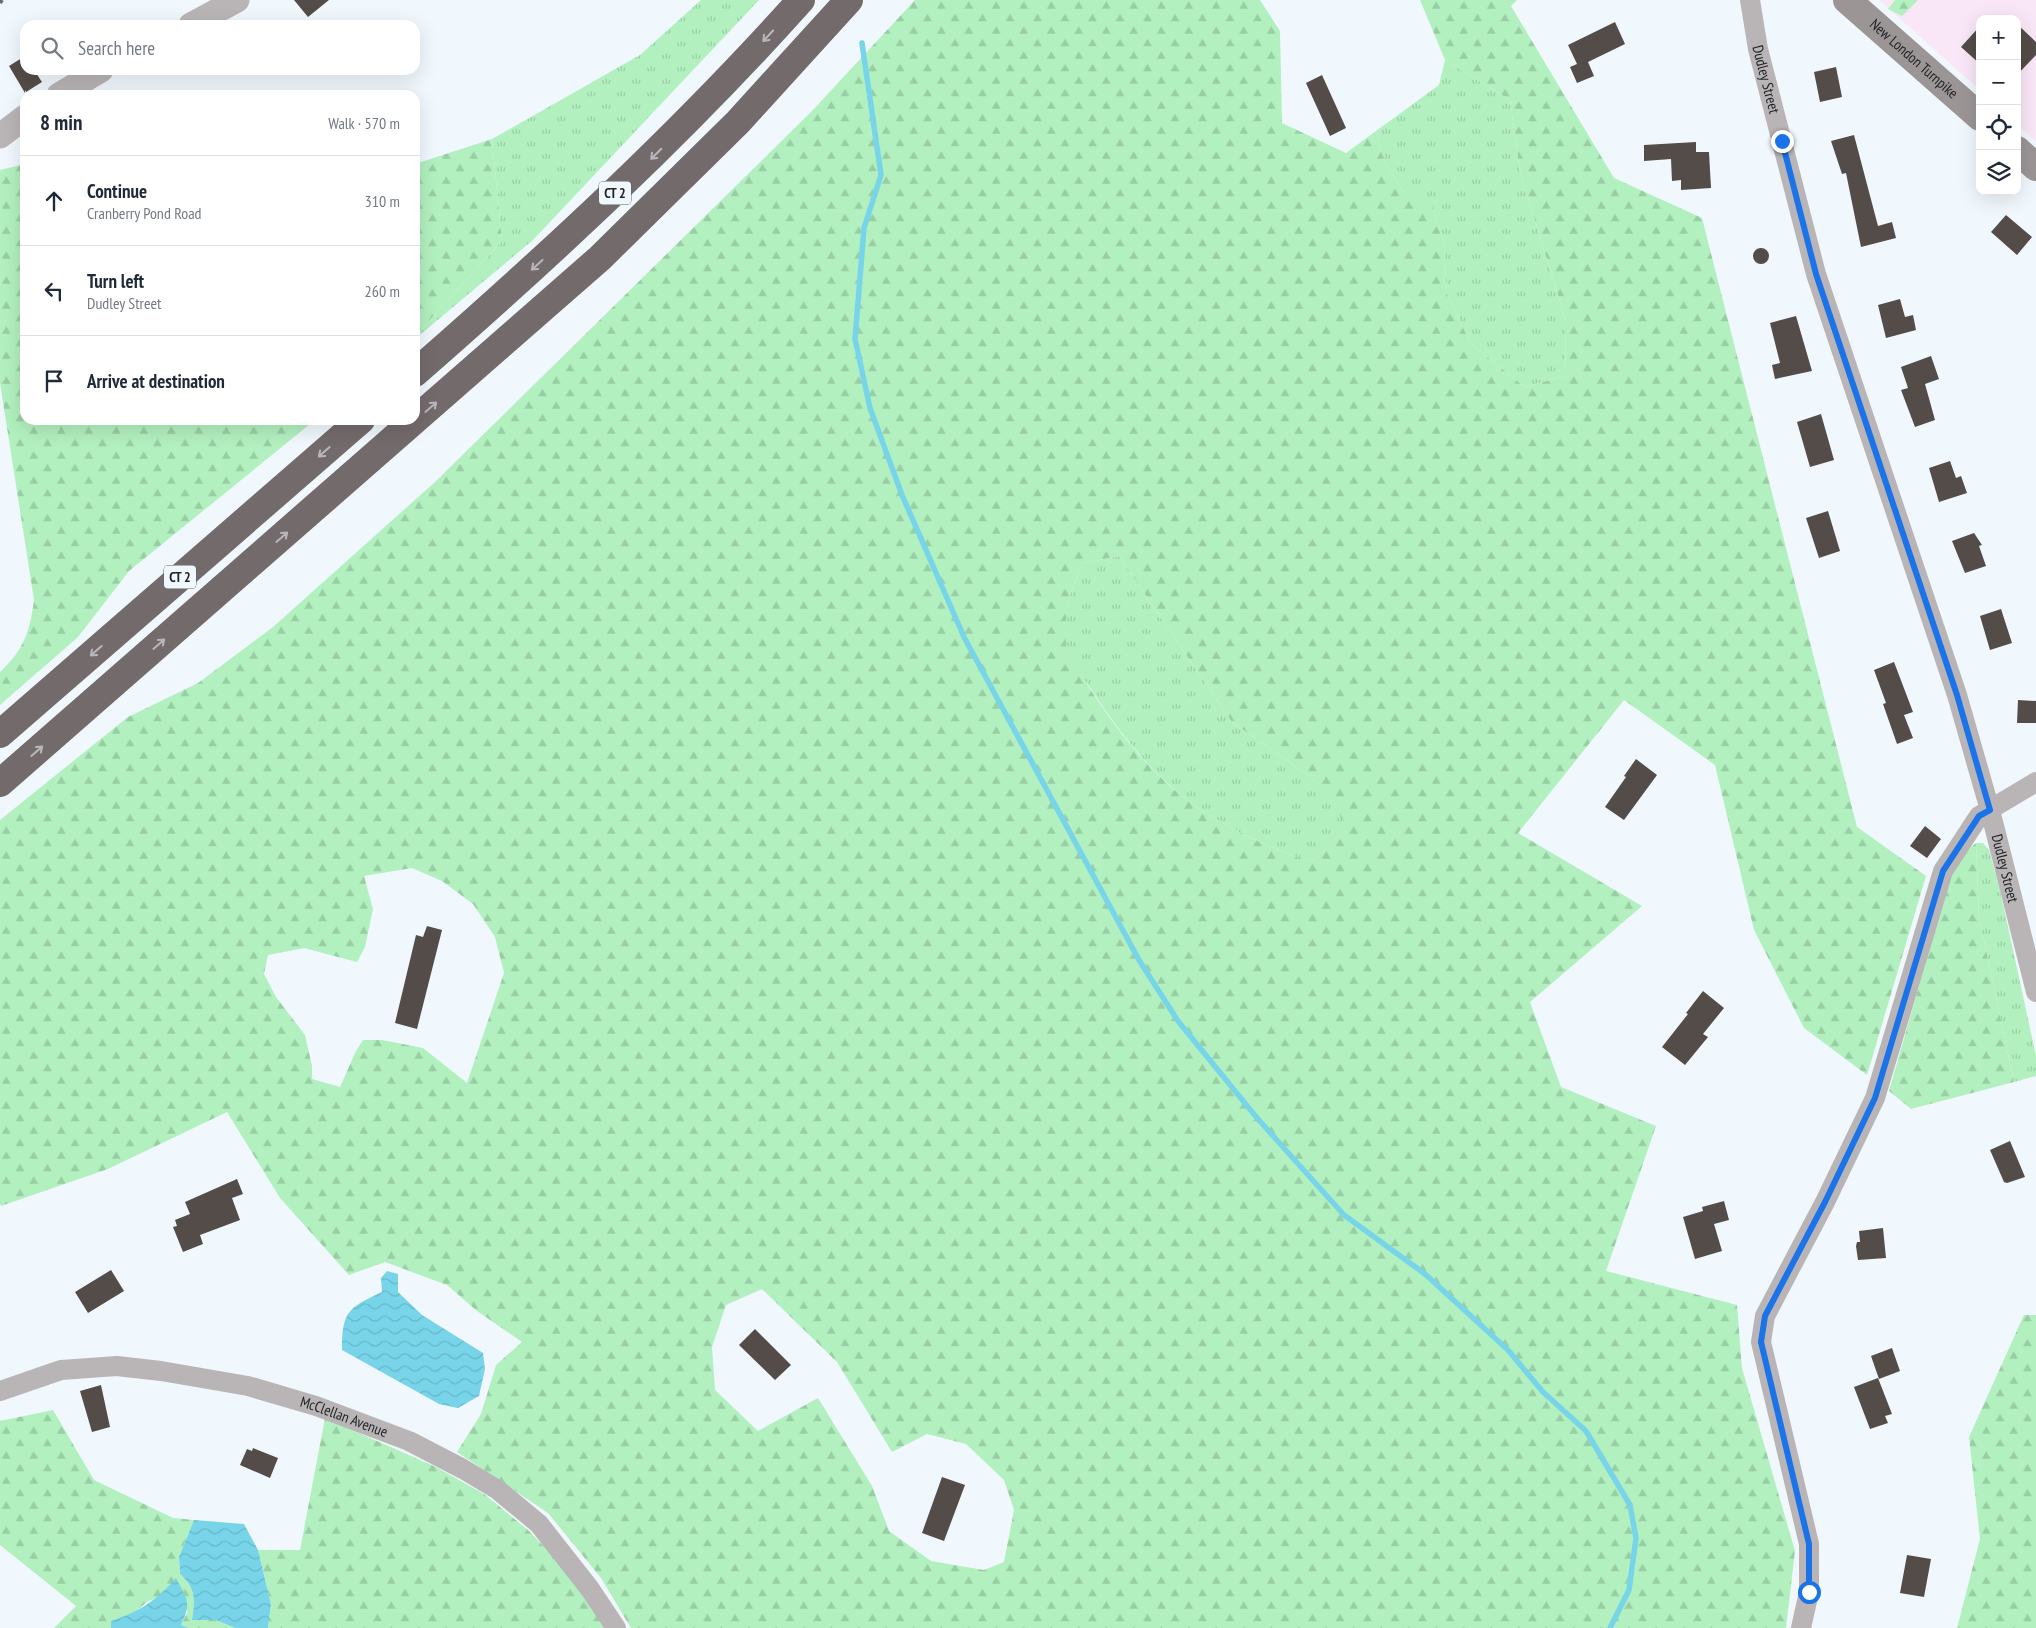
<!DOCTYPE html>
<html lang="en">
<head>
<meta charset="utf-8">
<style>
  :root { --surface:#fff; --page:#f6f6f7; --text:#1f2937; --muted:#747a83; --line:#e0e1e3 }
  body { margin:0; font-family:"PT Sans Narrow",sans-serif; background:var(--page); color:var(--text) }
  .controls { position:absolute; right:15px; top:15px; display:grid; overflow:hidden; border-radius:10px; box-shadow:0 5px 20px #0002 }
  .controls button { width:45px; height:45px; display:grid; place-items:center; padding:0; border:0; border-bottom:1px solid var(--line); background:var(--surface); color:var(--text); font:25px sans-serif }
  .stop { position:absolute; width:15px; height:15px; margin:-11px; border:4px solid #1a73e8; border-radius:50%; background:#fff }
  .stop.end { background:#1a73e8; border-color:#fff; box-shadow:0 1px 5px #0008 }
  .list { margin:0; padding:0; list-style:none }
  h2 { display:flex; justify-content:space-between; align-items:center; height:65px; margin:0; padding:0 20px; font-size:21px }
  h2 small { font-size:16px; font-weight:400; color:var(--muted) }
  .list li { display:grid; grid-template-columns:32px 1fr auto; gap:15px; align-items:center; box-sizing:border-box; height:90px; padding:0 20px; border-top:1px solid var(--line) }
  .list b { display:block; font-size:19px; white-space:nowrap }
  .list p { margin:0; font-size:16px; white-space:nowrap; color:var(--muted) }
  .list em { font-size:16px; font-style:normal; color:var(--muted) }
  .icon { flex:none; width:28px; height:28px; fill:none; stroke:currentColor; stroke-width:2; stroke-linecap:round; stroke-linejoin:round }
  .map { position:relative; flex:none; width:2036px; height:1628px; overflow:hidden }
  .search { position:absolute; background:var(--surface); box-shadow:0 5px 20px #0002; left:20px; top:20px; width:400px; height:55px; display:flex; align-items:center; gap:12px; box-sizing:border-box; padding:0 18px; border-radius:15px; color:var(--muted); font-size:19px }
  .panel { position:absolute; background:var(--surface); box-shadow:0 5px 20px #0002; left:20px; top:90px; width:400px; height:335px; border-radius:15px }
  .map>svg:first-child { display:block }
  .commercial { fill:#f9e6f6 }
  .grass { fill:url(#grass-tufts) }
  .forest { fill:url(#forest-firs); fill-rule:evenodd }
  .water { fill:url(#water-waves) }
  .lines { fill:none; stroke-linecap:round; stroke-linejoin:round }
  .stream { stroke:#78d5e9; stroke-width:5.5 }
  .building { fill:#534c48 }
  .minor { stroke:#b9b5b6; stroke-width:20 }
  .tertiary { stroke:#b9b5b6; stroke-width:25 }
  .secondary { stroke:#9b9596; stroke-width:28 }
  .motorway { stroke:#736a6c; stroke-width:28 }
  .rail { stroke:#696d71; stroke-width:4; stroke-dasharray:9 9; stroke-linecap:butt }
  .oneway { stroke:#b8b8bc }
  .route { stroke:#1a73e8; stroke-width:6 }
  .labels { text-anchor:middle; stroke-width:5; stroke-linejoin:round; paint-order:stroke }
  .shield { fill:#f0f8fe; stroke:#5e6265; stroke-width:1 }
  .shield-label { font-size:14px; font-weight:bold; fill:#1f2224 }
  .street-label { font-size:15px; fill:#1f2224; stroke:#f0f8fe }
</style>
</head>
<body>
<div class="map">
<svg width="2036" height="1628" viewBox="0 0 2036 1628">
  <defs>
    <pattern id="grass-tufts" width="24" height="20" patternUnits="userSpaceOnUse" patternTransform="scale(1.25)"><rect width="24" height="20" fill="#b2f0bf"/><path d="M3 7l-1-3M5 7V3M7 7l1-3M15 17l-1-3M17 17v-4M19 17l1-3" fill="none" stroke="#99cea4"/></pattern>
    <pattern id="forest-firs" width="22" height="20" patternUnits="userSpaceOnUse" patternTransform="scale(1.25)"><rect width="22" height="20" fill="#b2f0bf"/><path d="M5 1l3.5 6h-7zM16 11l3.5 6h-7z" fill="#99cea4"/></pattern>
    <pattern id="water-waves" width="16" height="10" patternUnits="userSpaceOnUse" patternTransform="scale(1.25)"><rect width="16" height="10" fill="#78d5e9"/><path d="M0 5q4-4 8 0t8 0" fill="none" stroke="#67b7c8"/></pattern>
  </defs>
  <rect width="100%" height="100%" fill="#f0f8fe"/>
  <path class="commercial" d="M1879,0H2036V141L2017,124V19H1980V90Z"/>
  <path class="grass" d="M701,0H759L533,240L415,339V336L502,241L492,139L640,55Z
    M1445,60L1510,100L1520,172L1566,321L1565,376L1525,387L1471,344L1447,294L1444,245L1433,208L1402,190L1384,161L1376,131L1439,85Z
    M1119,556L1232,722L1316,781L1349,827L1312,862C1275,850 1241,835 1209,815C1161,786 1123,738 1093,692C1085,680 1074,667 1068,654C1058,630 1071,584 1084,563Z
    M1976,843H1983L1989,850L2000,890L2036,1056V1076L2014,1082L1979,917Z"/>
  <path class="forest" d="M915,0H1260L1280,31L1282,123L1346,153L1376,131L1384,161L1402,190L1433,207L1444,245L1447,294L1471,344L1525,387L1565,376L1566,321L1520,172L1510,100L1445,60L1420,0H1517L1511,6L1614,178L1702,218L1857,827L1926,876L1867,1075L1804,1028L1754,930L1715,765L1624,700L1518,833L1642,906L1530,1002L1561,1087L1656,1126L1606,1271L1737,1305L1742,1368L1795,1551L1786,1628H631L601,1578L548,1513L457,1452L481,1414L496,1365L522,1342L477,1311L447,1285L385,1262L349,1275L280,1198L227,1112L108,1169L1,1206L0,1204V820L128,717L198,683L273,627L435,482L811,112ZM1119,556L1232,722L1316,781L1348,827L1312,862C1275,850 1241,835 1209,815C1156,783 1114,728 1082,676C1078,668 1069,659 1067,650C1062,621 1069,588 1084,563ZM412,868L442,881L473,904L495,937L504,973L467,1083L423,1048L382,1040H363L356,1051L340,1087L312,1079V1066L305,1035L276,997L264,974L268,955L304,948L357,962L365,947L373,909L364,876ZM762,1289L837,1362L892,1452L927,1434L966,1444L1004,1480L1014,1510L1004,1562L984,1570L931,1561L889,1531L872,1486L818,1398L758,1431L715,1390L712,1347L726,1305Z
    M1895,0H1918L1902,16L1888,9Z
    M492,139L502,241L415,336V164Z
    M25,164V420H315L129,571L78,637L0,705V672C24,650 30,631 34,600L0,383V170Z
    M1976,843L1979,917L2014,1082L1911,1109L1889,1091L1949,881L1964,853Z
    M2024,1315H2036V1628H1957L1980,1539L1969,1437Z
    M53,1410L94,1480L173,1518L194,1520L179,1557L180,1574C196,1588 195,1600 192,1620H216L235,1628H189L181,1625L188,1611L158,1598L148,1601L133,1614L111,1621V1628H54L76,1606L0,1545V1421Z
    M325,1418L436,1467L484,1494L528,1530L571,1574L605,1628H268L271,1604L258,1550H300Z"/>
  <path class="water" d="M387,1271L398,1274V1292L422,1315L483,1353L485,1369L479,1396L458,1408L439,1404L342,1350C342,1311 348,1308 382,1292L381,1278Z
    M194,1520L244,1524L258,1550L271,1604L268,1628H235L216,1620H192C195,1600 196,1588 180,1574L179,1557Z
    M176,1578C187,1599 192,1603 181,1625L189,1628H111V1621C139,1612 157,1600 176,1578Z"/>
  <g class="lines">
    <path class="stream" d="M862,43L881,175L864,228L855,339L870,408L902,495L964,637L1139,960L1178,1021L1257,1118L1344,1215L1425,1274L1508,1350L1543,1392L1586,1431L1630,1505L1636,1538L1629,1590L1610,1628"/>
  </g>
  <path class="building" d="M294,0H329L308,17Z
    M1615,22L1625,44L1588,62L1594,76L1577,83L1570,67L1577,64L1568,45Z
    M2017,24L2036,42V55L2017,75Z
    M1980,26V64L1961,47Z
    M25,56V70H34L42,82L26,92L25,90V93L9,66Z
    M1836,67L1842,97L1820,102L1814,72Z
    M1322,75L1346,128L1330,136L1306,83Z
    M1854,135L1878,226L1892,222L1896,238L1861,247L1846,173L1842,174L1831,141Z
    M1696,142V152H1709L1711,188L1681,190V180L1672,181L1671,159L1644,161V145Z
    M2006,215L2032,237L2017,255L1991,232Z
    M1753 256a8 8 0 1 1 16 0a8 8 0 1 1-16 0Z
    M1900,299L1905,317L1913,315L1916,330L1886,338L1878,305Z
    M1796,316L1812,371L1775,379L1772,365L1780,363L1770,323Z
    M1931,356L1939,379L1925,384L1935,420L1915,427L1901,390L1908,388L1901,367Z
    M1821,414L1834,460L1810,467L1797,422Z
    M1950,461L1956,478L1961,476L1967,493L1939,502L1929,468Z
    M1828,511L1840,551L1819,558L1806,518Z
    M1974,533L1982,545L1979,546L1986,566L1965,573L1952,541Z
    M2001,609L2012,643L1990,650L1980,616Z
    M1894,662L1913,712L1904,715L1913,738L1897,744L1883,704L1886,703L1874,670Z
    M2018,700L2036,701V723H2017Z
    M1636,759L1657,775L1624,820L1605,807L1626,777L1624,776Z
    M1925,826L1941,839L1927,858L1910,846Z
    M427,926L442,930L417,1029L395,1023L416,935L423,937Z
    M1703,991L1724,1008L1703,1034L1708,1037L1685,1065L1662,1047L1688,1014L1686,1013Z
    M2010,1141L2025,1177L2007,1183L2004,1182L1990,1150Z
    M237,1179L243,1194L232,1198L240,1220L200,1235L203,1244L183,1252L173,1227L177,1226L175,1220L190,1214L185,1202Z
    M1724,1201L1729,1220L1714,1224L1722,1251L1695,1259L1683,1217L1703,1211L1702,1207Z
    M1883,1228L1886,1258L1858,1260L1856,1246L1857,1242H1860L1859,1231Z
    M111,1270L124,1291L88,1313L75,1292Z
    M755,1329L791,1365L775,1380L739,1345Z
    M1892,1348L1900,1371L1879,1379L1871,1356Z
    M1878,1378L1892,1414L1885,1416L1888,1423L1870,1429L1854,1387Z
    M101,1385L110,1427L92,1432L80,1391Z
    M253,1448L278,1458L270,1478L240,1465L247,1449L252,1451Z
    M942,1477L965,1485L944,1541L922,1533Z
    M1907,1555L1931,1559L1924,1597L1900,1593Z"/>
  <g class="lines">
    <g class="minor">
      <path id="s1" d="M1750,0L1758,49L1816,274L1957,695L1990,810L2036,992"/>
      <path id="s2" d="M0,1391L61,1370L117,1366L161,1371L248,1386L316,1406L409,1441L463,1469L498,1490L539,1524L590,1589L616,1628"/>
      <path d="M1801,1628L1809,1592V1544L1761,1342L1765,1316L1825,1202L1875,1098L1943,871L1979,816L2036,782"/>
    </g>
    <path class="tertiary" d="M191,25L237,0
      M59,95L101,70
      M0,136L25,117"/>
    <g class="secondary">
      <path id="s3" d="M1847,0L1980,117"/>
      <path d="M2017,150L2036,167"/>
    </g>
    <path class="motorway" d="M415,373C550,255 681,134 801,0
      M0,734L361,420
      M0,783L600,258L738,122L849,0"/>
    <path class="rail" d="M0,3L2,0"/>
  </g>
  <defs><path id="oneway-shaft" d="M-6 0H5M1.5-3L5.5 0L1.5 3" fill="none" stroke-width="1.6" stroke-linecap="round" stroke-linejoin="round" transform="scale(1.25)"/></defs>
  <g class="oneway">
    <use href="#oneway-shaft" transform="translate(768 36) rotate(133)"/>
    <use href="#oneway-shaft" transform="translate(656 154) rotate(135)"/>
    <use href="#oneway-shaft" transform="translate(537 265) rotate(138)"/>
    <use href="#oneway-shaft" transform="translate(431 407) rotate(-41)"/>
    <use href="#oneway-shaft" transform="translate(324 452) rotate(139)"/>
    <use href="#oneway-shaft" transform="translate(282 537) rotate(-41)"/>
    <use href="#oneway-shaft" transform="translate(159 644) rotate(-41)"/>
    <use href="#oneway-shaft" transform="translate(96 651) rotate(139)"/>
    <use href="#oneway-shaft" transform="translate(37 751) rotate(-41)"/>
  </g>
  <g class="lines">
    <path class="route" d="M1782,141L1816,274L1957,695L1990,810L1979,816L1943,871L1875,1098L1825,1202L1765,1316L1761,1342L1809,1544V1592"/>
  </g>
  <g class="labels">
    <g class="shield">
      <rect x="599" y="181.5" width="32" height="23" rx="4"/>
      <rect x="164" y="565.5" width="32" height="23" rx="4"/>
    </g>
    <g class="shield-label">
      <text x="615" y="198">CT 2</text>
      <text x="180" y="582">CT 2</text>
    </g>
    <g class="street-label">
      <text dy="5" stroke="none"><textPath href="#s3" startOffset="89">New London Turnpike</textPath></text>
      <text dy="5" stroke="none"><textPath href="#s1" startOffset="81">Dudley Street</textPath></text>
      <text dy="5" stroke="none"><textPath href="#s1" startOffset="906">Dudley Street</textPath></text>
      <text dy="5" stroke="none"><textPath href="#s2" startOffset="354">McClellan Avenue</textPath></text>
    </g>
  </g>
</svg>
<div class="controls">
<button>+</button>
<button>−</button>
<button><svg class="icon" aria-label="locate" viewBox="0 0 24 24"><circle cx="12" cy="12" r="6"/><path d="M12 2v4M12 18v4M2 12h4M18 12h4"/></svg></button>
<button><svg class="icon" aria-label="layers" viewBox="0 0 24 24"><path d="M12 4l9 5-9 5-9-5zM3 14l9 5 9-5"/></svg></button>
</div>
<div class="stop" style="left:1809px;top:1592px"></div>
<div class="stop end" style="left:1782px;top:141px"></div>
<div class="search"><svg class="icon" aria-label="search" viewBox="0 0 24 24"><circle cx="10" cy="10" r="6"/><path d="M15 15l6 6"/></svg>Search here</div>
<section class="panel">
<h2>8 min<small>Walk · 570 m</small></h2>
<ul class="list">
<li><svg class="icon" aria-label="ahead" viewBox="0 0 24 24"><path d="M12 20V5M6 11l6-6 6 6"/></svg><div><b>Continue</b><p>Cranberry Pond Road</p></div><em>310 m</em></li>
<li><svg class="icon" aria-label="left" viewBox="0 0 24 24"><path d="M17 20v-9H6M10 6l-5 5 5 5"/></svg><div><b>Turn left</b><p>Dudley Street</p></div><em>260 m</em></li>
<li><svg class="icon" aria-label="arrive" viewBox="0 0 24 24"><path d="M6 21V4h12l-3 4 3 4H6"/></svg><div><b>Arrive at destination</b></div></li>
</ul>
</section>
</div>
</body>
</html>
